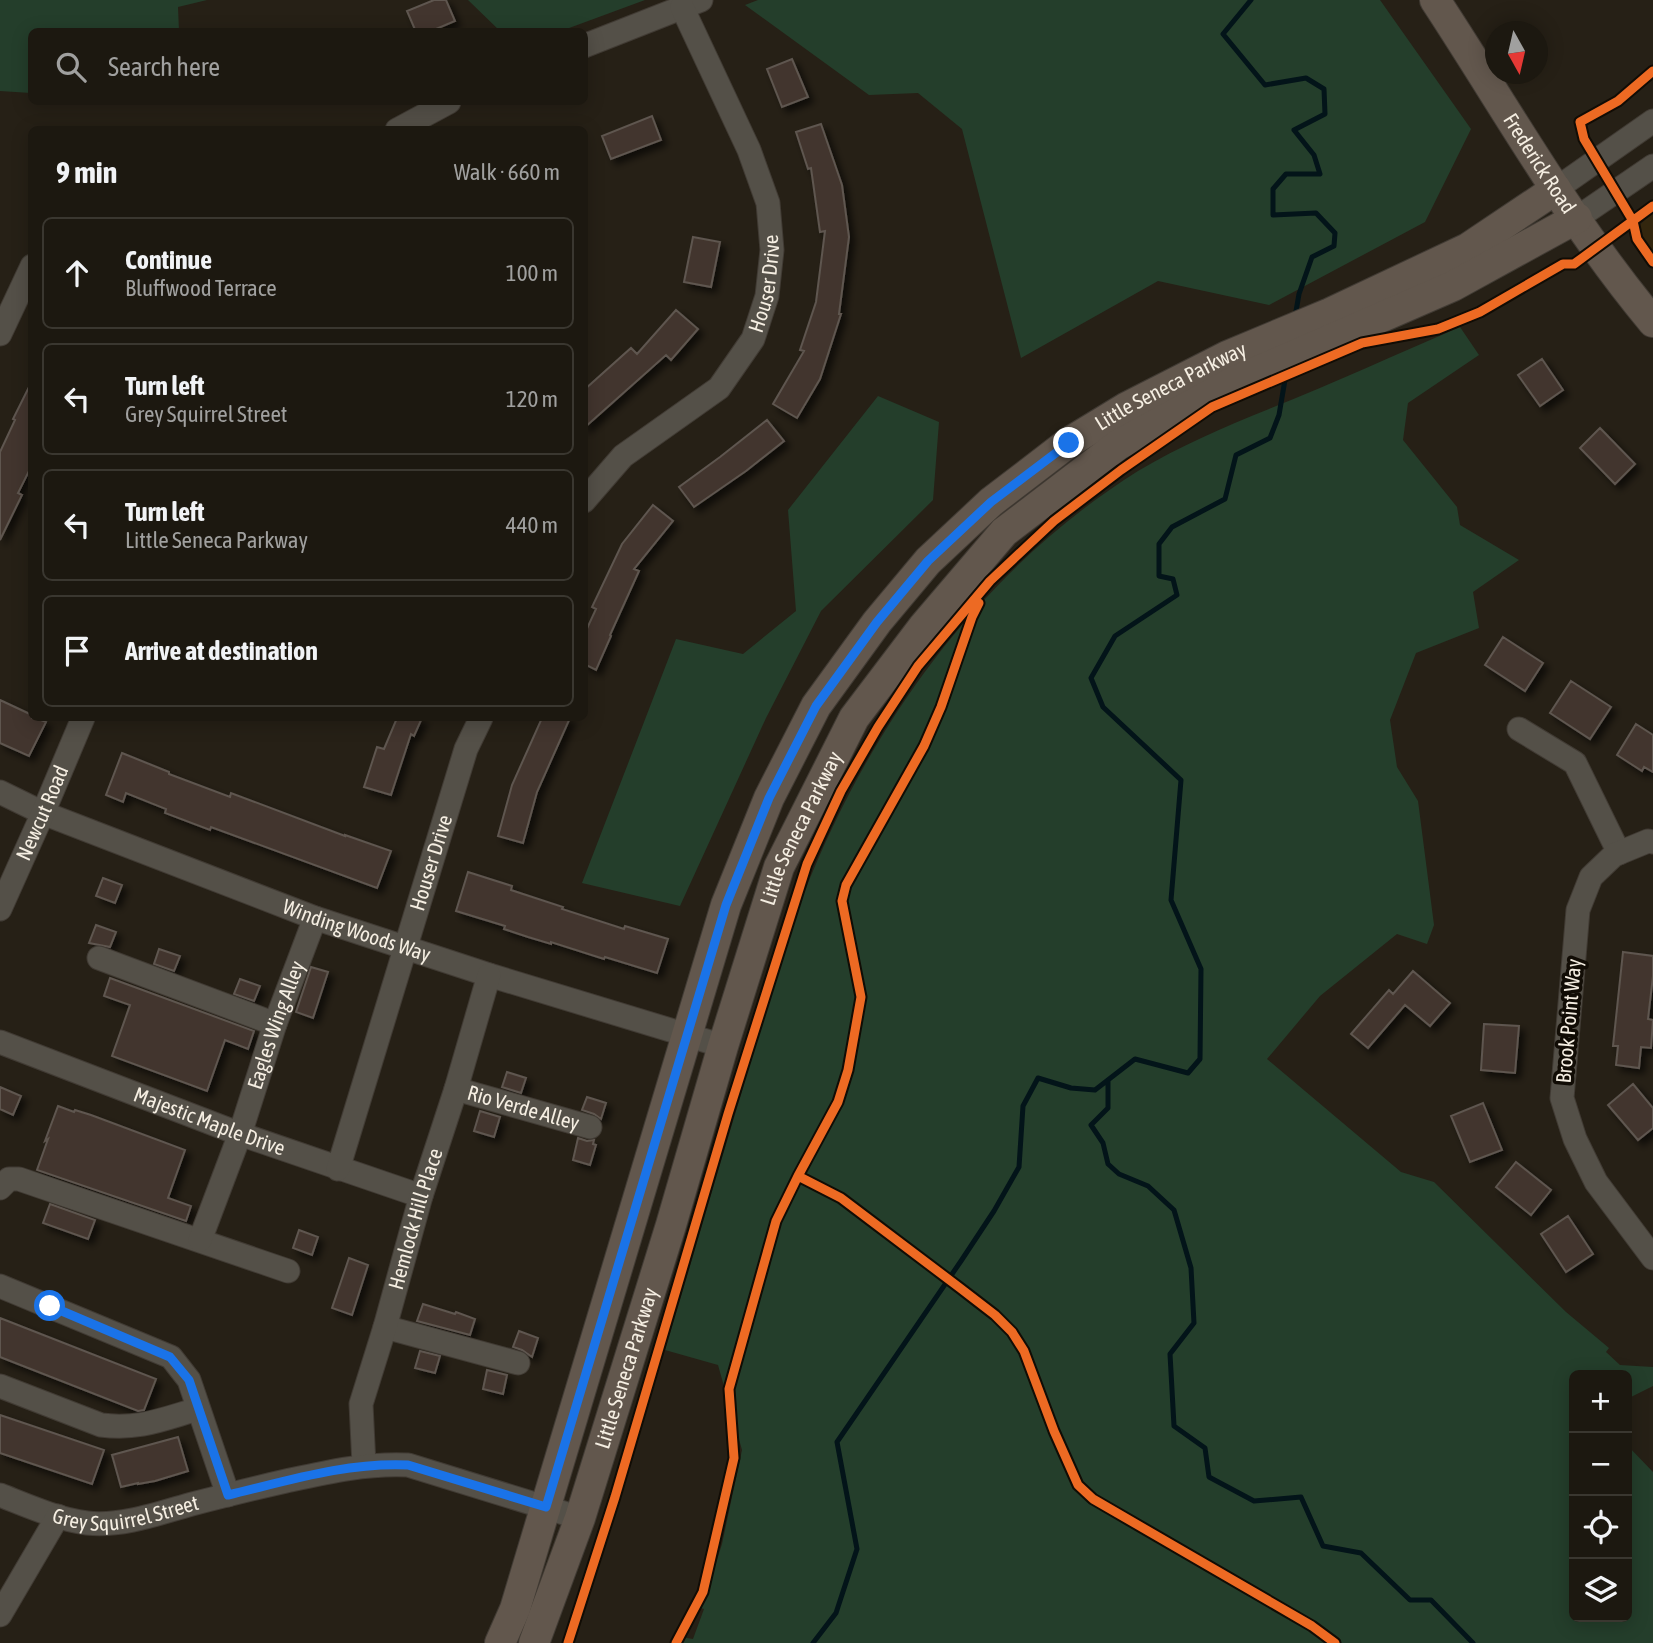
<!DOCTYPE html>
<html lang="en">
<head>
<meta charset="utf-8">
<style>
  :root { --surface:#1c1810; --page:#29251e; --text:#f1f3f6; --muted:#a0a09f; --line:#3a3730 }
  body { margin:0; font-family:"Asap Condensed",sans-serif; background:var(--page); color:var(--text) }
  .controls { position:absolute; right:21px; bottom:21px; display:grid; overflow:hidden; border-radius:10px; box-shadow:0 4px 18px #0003 }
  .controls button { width:63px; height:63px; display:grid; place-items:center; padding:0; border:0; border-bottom:2px solid var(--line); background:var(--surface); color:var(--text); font:35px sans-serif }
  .compass { position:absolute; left:1485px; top:21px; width:63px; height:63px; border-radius:50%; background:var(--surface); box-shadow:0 4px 18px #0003; rotate:172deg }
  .stop { position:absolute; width:21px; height:21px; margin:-16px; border:5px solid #1a73e8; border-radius:50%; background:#fff }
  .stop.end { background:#1a73e8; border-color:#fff; box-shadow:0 2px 7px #0008 }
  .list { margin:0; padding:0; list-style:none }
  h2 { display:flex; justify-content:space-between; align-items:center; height:91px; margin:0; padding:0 28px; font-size:30px }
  h2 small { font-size:23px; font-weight:400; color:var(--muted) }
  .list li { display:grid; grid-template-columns:46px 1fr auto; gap:21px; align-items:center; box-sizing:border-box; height:112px; margin:0 14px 14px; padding:0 14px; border:2px solid var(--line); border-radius:10px }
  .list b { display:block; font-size:26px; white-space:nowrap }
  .list p { margin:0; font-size:23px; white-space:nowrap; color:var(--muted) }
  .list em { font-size:23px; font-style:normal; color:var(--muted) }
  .icon { flex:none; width:38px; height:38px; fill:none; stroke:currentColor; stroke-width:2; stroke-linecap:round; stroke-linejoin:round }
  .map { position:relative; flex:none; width:1653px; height:1643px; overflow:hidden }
  .search { position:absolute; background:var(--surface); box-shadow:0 4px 18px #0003; left:28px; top:28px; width:560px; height:77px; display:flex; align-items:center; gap:18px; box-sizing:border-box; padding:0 24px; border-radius:10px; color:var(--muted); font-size:26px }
  .panel { position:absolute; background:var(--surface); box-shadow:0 4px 18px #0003; left:28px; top:126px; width:560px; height:595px; border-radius:10px }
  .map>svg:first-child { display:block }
  .built { fill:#33260e }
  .green { fill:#243e2b }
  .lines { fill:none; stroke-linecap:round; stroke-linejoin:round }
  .stream { stroke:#031419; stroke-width:5 }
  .building { fill:#43362d; stroke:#5e5650; stroke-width:2; filter:url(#shadow) }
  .minor-casing { stroke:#413b34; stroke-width:25 }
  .major-casing { stroke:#413b34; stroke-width:32 }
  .minor { stroke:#545048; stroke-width:23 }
  .major { stroke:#62574d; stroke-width:30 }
  .cycleway-casing { stroke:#110c05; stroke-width:13 }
  .cycleway { stroke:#ed6a23; stroke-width:9 }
  .route { stroke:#1a73e8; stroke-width:9 }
  .labels { text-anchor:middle; stroke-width:7; stroke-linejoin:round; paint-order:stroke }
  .street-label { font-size:21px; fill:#f5eee2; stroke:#110c05 }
</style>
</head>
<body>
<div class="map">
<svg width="1653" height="1643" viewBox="0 0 1653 1643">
  <defs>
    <filter id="shadow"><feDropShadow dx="5" dy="5" stdDeviation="3.5" flood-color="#0009"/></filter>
  </defs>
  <rect width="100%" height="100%" fill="#262016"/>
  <path class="built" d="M1653,212V262L1637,239L1634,231Z"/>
  <path class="green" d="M0,0H207L178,7L179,31L32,32L31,93L0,91Z
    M468,0H645L561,31H500Z
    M758,0H1380L1471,129L1425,222L1269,305L1158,281L1021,358L962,129L918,93L869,95L745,5Z
    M1460,327L1479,355L1408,403L1403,440L1457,507L1460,525L1519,560L1473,592L1479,628L1416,653L1390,720L1397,767L1418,801L1434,925L1427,944L1397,934L1320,996L1267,1059L1401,1172L1434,1182L1566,1312L1609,1348L1606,1352L1620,1365L1653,1367V1386L1627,1399V1375H1574V1617H1627V1445L1653,1472V1643H679L681,1637L693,1639L704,1609L698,1607L707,1591L722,1544L742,1450L718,1365L665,1350C691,1263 716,1177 742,1091C762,1025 779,957 804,893C871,723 982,569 1138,471C1180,446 1224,427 1269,409C1334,383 1397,354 1460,327Z
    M878,396L939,422L933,500L821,611L766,718L680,906L582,883L676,639L743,654L796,611L788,510Z"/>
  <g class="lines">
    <path class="stream" d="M1251,0L1223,34L1265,85L1306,78L1324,89L1325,114L1294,130L1314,155L1320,174H1286L1273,189V215L1316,213L1335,233L1334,246L1312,257L1299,294L1295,317
      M1108,1080V1108L1091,1125L1103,1143L1108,1164L1119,1174L1148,1186L1174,1210L1191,1268L1194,1323L1170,1354L1174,1426L1205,1448L1209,1477L1254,1501L1301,1497L1323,1546L1361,1553L1410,1600H1431L1473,1643
      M813,1643L836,1613L857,1549L837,1442L961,1261L994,1211L1019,1167L1023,1106L1038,1078L1071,1088L1095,1090L1135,1059L1188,1073L1200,1059L1201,969L1171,900L1181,780L1103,707L1091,678L1115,636L1177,595L1173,579L1159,576V544L1172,527L1225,499L1236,455L1270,438L1279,415L1287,368"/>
  </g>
  <path class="building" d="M434,0H446L455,21L429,32H416L407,11Z
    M792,59L808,97L782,107L767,69Z
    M652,116L661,140L611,159L602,136Z
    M821,124L842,185L849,237L839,314H841L820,379L797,418L773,404L804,351L800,350L816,302L825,231L820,232L811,168L808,169L796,132Z
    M693,237L720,242L711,287L684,282Z
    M676,310L698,329L671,360L666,355L584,428V390L631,348L637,354Z
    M1542,359L1563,390L1540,406L1518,375Z
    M32,381V465L18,493L22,495L0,540V452L15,420L13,419Z
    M767,420L784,441L746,471L694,507L679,487L720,457Z
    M1600,428L1635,464L1615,484L1580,448Z
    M653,505L673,521L634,569L639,571L610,635L611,636L596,670L584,664V635L596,609L592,607L622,544Z
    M1503,637L1543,663L1525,691L1485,665Z
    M1571,681L1611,707L1590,739L1550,713Z
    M0,700L32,715V718H36L46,722L29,756L0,743Z
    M397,718H422L414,736L411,734L391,795L364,787L377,747L384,749Z
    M542,718H570L537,792L523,843L498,836L512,785Z
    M1636,724L1653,735V772L1644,767L1642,771L1617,755Z
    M122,753L169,772V774L230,797L231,793L345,836V835L391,851L377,888L211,827L210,830L165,813L166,809L126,793L123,802L106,795Z
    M468,872L512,886L511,890L563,907L562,909L624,929L625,926L668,939L657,973L605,957L604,959L551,942V944L528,937L504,929L505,926L456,911Z
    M103,878L122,885L115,903L96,896Z
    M96,925L116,932L110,947L89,943Z
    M159,949L180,956L174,971L154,964Z
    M1623,952L1653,956V976L1648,1019L1653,1020L1651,1048L1641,1047L1639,1068L1616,1065L1618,1046H1613Z
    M311,967L328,972L313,1018L296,1012Z
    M1413,971L1450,1003L1430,1026L1405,1005L1368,1048L1351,1034L1389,990L1393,994Z
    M110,978L254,1031L248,1049L225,1040L207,1091L112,1056L130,1005L104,996Z
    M240,979L260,986L254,1001L234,994Z
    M1484,1024L1519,1026L1515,1073L1481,1070Z
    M507,1072L526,1078L521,1093L502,1087Z
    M1633,1084L1653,1108V1128L1638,1140L1608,1105Z
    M0,1087L21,1096L13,1115L0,1109Z
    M587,1097L606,1103L601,1119L594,1114L582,1110Z
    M1483,1103L1502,1150L1470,1162L1451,1116Z
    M58,1106L74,1112L75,1110L91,1115L185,1150L168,1198L191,1206L186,1221L37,1170L48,1139L45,1141Z
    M480,1111L500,1117L494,1137L474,1131Z
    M578,1138L587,1141L594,1140L593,1144L596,1145L590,1165L573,1160Z
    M1516,1162L1551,1190L1531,1215L1496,1187Z
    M50,1204L95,1220L88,1239L43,1223Z
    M1568,1216L1593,1254L1566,1272L1541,1234Z
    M299,1230L318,1237L312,1255L293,1248Z
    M349,1258L368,1265L352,1315L332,1308Z
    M423,1304L455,1314L456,1312L475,1319L470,1335L417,1321Z
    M0,1318L156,1379L144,1410L138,1411L0,1357Z
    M519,1331L538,1338L532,1357L522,1350L513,1347Z
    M420,1351L440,1356L435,1373L415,1368Z
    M487,1370L507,1375L503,1394L483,1389Z
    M0,1415L104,1450L92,1484L0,1453Z
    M178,1437L188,1471L155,1481L138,1484V1483L121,1487L112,1455Z"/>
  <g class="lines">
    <defs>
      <g id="minor">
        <path d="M584,46L701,0"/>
        <path d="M397,130L449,102"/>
        <path d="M1556,189L1653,121"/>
        <path d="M1577,218L1653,166"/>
        <path d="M0,334L32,266"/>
        <path id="s1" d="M584,501L623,456L719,388L753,339L767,296L772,250L768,203L749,150L682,7"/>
        <path d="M1519,729L1575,763L1619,853"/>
        <path id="s2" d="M0,792L43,813L315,918L489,975L723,1046"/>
        <path d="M1653,842L1648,841L1614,855L1591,877L1578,910L1562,1098L1575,1139L1596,1182L1653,1258"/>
        <path id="s3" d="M0,909L43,813L83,718"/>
        <path d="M99,958L275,1024"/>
        <path id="s4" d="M0,1042L240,1134L421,1196"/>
        <path id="s5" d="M456,1089L590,1127"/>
        <path id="s6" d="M338,1169L466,749L481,718"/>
        <path d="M0,1188L9,1179H19L288,1271"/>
        <path id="s7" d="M200,1240L240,1134L275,1024L315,918"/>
        <path d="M0,1286L171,1357L189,1380L228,1495"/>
        <path d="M385,1327L518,1363"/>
        <path d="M0,1386L101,1425C139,1430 163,1419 198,1409"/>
        <path id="s8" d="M364,1465L361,1404L385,1327L421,1196L456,1089L489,975"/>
        <path id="s9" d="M0,1495C28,1506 57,1519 87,1523C121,1527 160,1513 192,1504C223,1496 255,1488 286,1481C327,1472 366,1463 408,1465L580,1518"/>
        <path d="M0,1615L58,1516"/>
      </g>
      <g id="major">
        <path id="s10" d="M1435,0C1506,108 1570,223 1653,322"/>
        <path id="s11" d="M500,1643L515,1609L726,905L769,798L816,706L877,622L928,561L991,502L1068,443L1127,407L1227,356L1330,313L1468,248L1556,189"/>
        <path id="s12" d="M534,1643L580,1518L671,1225L723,1046L779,867L854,718L923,627L1004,532L1118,445L1235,381L1453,286L1577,218"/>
      </g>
    </defs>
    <use href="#minor" class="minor-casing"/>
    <use href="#major" class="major-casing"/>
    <use href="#minor" class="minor"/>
    <use href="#major" class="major"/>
    <defs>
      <path id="cycleway" d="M1653,71L1618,101L1580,122L1584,139L1633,221L1637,239L1653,262
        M798,1176L841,1198L960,1288L995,1315L1012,1332L1024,1351L1054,1431L1078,1485L1093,1499L1312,1626L1335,1643
        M568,1643L615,1497L728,1114L807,864L841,791L878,727L918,666L990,581L1054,521L1121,470L1212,407L1362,343L1438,329L1480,312L1563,264H1574L1653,206
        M676,1643L703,1592L734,1458L729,1389L776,1221L798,1176L838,1102L848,1070L861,997L842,901L846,885L924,746L941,707L972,617L979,603"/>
    </defs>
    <use href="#cycleway" class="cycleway-casing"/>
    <use href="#cycleway" class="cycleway"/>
  </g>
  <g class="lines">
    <path class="route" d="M50,1306L170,1357L189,1380L228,1495C287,1481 347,1462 408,1465L546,1507L726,905L769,798L816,706L877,622L928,561L991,502L1069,443"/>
  </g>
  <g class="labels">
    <g class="street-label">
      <text dy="7" stroke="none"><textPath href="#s10" startOffset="194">Frederick Road</textPath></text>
      <text dy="7" stroke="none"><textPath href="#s1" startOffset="294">Houser Drive</textPath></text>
      <text dy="7" stroke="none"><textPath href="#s11" startOffset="1475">Little Seneca Parkway</textPath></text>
      <text dy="7" stroke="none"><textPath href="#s3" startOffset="105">Newcut Road</textPath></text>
      <text dy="7" stroke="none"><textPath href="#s12" startOffset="858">Little Seneca Parkway</textPath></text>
      <text dy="7" stroke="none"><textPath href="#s6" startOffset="320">Houser Drive</textPath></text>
      <text dy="7" stroke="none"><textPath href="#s2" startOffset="383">Winding Woods Way</textPath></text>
      <text transform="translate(1569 1021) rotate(-85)" y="7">Brook Point Way</text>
      <text dy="7" stroke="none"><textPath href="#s7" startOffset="228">Eagles Wing Alley</textPath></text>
      <text dy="7" stroke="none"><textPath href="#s5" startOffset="70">Rio Verde Alley</textPath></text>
      <text dy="7" stroke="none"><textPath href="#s4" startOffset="224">Majestic Maple Drive</textPath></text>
      <text dy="7" stroke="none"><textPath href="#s8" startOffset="254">Hemlock Hill Place</textPath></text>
      <text dy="7" stroke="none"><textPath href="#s12" startOffset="290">Little Seneca Parkway</textPath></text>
      <text dy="7" stroke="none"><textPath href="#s9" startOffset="131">Grey Squirrel Street</textPath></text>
    </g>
  </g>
</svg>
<div class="controls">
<button>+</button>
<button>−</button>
<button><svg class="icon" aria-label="locate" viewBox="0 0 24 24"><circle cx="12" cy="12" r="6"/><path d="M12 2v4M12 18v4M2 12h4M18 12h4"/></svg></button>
<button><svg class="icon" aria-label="layers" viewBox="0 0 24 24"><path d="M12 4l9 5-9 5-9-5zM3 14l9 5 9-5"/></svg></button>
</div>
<svg class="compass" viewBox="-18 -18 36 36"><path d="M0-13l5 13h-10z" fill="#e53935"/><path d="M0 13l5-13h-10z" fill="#a0a09f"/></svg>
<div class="stop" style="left:50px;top:1306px"></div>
<div class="stop end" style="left:1069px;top:443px"></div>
<div class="search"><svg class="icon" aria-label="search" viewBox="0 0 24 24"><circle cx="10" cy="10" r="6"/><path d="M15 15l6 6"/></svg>Search here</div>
<section class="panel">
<h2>9 min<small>Walk · 660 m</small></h2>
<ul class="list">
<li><svg class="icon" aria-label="ahead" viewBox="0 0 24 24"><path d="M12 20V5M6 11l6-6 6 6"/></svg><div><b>Continue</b><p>Bluffwood Terrace</p></div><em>100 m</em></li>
<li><svg class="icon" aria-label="left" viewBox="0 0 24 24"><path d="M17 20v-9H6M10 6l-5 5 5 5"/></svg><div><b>Turn left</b><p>Grey Squirrel Street</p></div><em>120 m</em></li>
<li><svg class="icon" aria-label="left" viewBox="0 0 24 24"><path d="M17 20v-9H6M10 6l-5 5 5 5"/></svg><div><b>Turn left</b><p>Little Seneca Parkway</p></div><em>440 m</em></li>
<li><svg class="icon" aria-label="arrive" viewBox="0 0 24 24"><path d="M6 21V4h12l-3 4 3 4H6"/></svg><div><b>Arrive at destination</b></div></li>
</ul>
</section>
</div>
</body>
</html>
